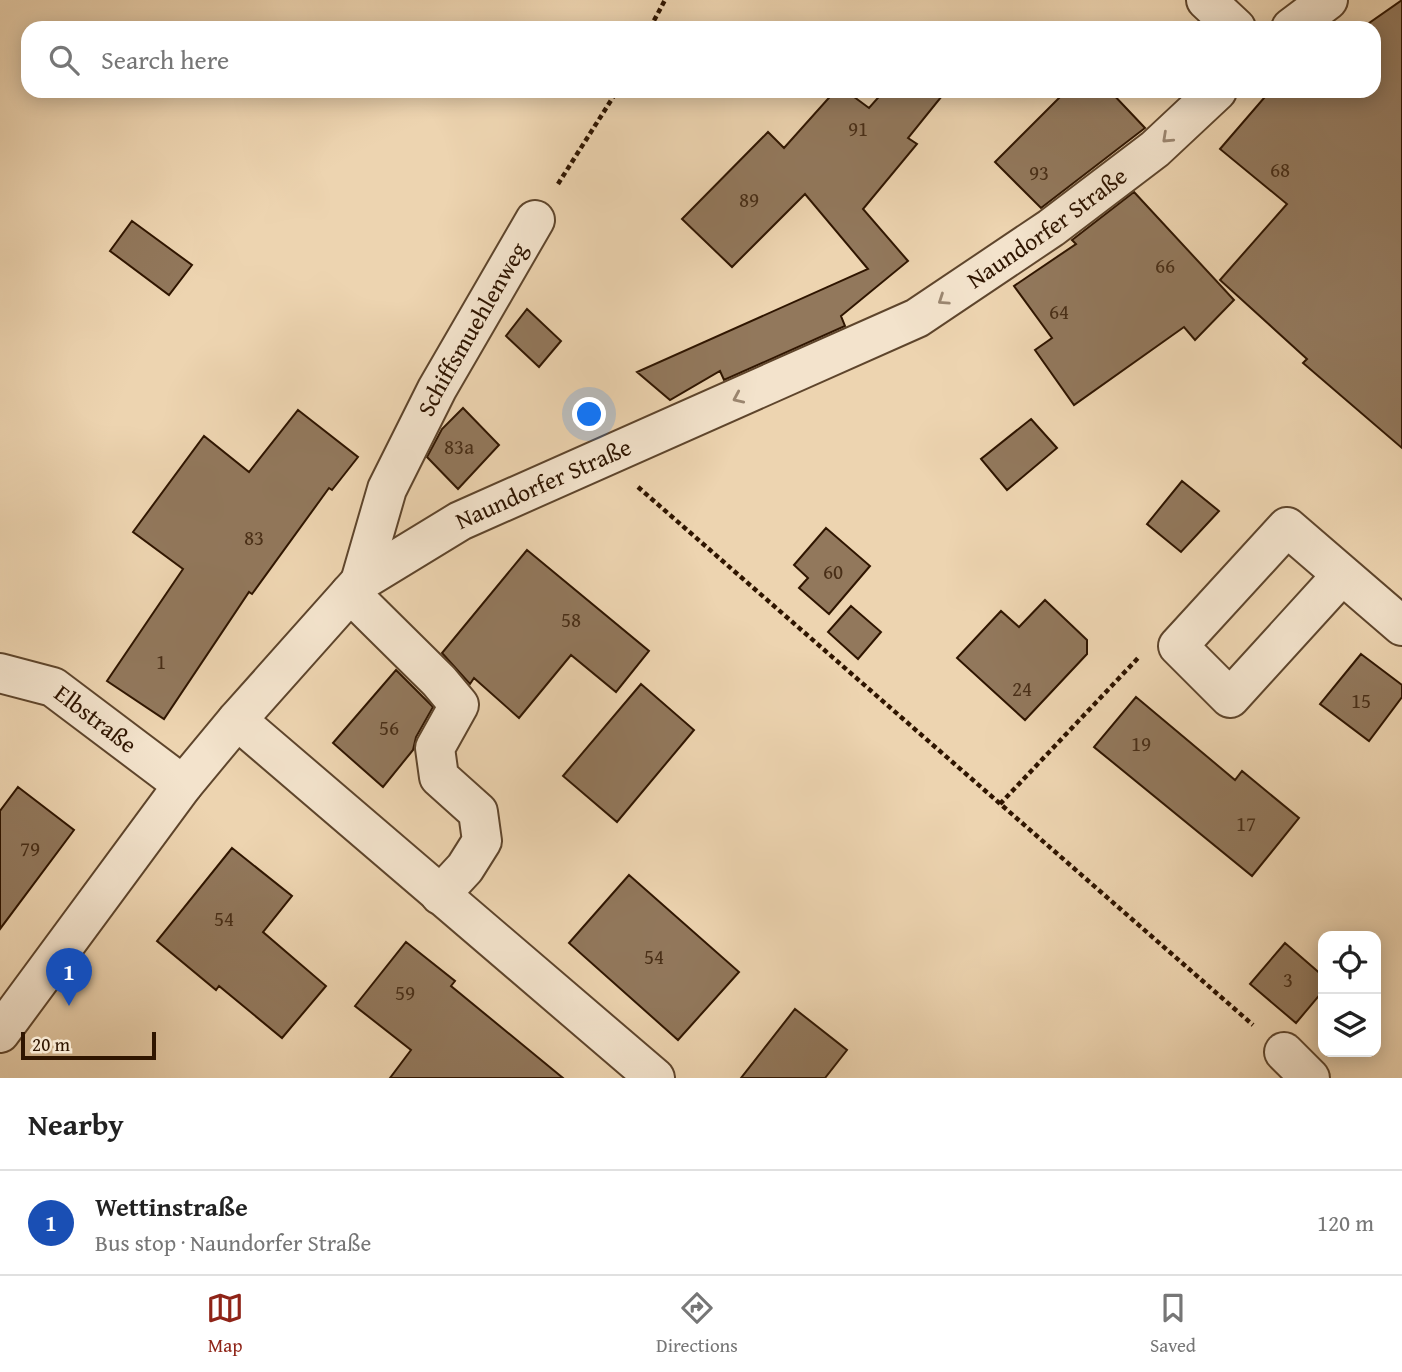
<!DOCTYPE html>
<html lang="en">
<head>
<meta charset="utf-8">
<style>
  :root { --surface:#fff; --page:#f6f6f6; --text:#222; --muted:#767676; --line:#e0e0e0; --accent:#8f2418 }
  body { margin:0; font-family:"Gentium Book Plus",serif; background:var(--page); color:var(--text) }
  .controls { position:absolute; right:21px; bottom:21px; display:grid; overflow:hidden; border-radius:14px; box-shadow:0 4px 18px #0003 }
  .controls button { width:63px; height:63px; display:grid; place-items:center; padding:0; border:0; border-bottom:2px solid var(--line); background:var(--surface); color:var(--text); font:35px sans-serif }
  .scale { position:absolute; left:21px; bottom:18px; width:135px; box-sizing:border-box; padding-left:7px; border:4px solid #2f1500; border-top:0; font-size:19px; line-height:24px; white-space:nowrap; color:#2f1500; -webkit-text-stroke:5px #f3e3cc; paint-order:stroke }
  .you { position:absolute; left:590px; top:415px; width:24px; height:24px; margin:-18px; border:5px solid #fff; border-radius:50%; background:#1a73e8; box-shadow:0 0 0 10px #1a73e833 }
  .badge { display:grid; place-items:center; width:46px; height:46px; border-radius:50%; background:var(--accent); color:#fff; font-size:23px; font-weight:700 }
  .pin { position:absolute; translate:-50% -58px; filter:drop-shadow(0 2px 4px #0008) }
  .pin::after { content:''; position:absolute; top:37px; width:24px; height:21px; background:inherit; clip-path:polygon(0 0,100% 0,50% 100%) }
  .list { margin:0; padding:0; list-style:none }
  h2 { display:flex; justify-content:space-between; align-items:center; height:91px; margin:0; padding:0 28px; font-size:30px }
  h2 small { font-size:23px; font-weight:400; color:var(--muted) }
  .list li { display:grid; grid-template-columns:46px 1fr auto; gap:21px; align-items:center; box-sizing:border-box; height:105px; padding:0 28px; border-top:2px solid var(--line) }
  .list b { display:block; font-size:26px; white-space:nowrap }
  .list p { margin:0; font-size:23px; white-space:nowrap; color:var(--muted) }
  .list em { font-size:23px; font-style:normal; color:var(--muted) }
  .icon { flex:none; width:38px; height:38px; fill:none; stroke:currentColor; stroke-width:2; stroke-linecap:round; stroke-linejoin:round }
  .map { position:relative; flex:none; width:1402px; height:1078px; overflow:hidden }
  .search { position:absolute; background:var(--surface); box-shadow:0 4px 18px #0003; left:21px; right:21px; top:21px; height:77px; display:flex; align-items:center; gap:18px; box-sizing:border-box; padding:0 24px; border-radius:21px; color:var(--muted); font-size:26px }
  .sheet { height:196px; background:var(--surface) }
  nav { display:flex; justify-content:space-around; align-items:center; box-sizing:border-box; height:98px; border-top:2px solid var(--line); background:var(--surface); font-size:19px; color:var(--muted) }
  nav a { display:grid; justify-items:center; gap:4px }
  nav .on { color:var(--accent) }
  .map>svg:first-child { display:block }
  .building { fill:#92785c; stroke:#2f1500; stroke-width:2 }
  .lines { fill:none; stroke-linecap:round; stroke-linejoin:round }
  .minor-casing { stroke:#5e452c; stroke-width:42 }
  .path { stroke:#2f1500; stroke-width:4.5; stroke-dasharray:5 3.5; stroke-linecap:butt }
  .minor { stroke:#f3e3cc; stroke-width:38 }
  .oneway { stroke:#9b8670 }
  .labels { text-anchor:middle; stroke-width:5; stroke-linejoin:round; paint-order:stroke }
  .number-label { font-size:21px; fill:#482e17 }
  .street-label { font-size:24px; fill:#2f1500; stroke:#f3e3cc }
</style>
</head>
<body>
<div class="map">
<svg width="1402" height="1078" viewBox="0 0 1402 1078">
  <rect width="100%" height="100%" fill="#edd4b0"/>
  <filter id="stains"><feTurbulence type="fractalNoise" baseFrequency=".00286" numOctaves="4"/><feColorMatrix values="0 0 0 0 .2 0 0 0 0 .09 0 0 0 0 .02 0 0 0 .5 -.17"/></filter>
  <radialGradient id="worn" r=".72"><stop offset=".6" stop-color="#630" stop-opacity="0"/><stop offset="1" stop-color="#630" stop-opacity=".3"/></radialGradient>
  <path class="building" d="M1402,0V448L1303,363L1307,359L1220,280L1287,204L1220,149L1270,91H1374V28H1362Z
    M835,91H846L869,108L884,91H946L908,138L917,144L863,209L908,261L841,316L845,326L724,380L720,371L670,400L637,372L868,269L805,194L732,267L682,219L768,132L784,148Z
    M1066,91H1110L1145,128L1041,208L995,162Z
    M1134,192L1234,300L1195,340L1184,327L1074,405L1035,350L1052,338L1014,286L1076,244L1072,240Z
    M132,221L192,265L169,295L110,251Z
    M527,309L561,341L539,367L506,336Z
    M463,408L499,445L458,489L427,457L442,429Z
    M298,410L358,457L332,490L329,488L252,594L249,592L164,719L107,681L183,569L133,532L204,436L249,472Z
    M1031,419L1057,448L1007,490L981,459Z
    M1182,481L1219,511L1181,552L1147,524Z
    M826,528L870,566L829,614L799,588L808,578L794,565Z
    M527,550L649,651L616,692L571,655L519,718L474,678L470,684L442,653Z
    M1045,600L1087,640V654L1025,720L957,658L1001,611L1019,627Z
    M851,606L881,632L858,659L828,632Z
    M1361,654L1402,685V697L1369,741L1320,704Z
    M396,670L433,707L416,737L413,750L383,787L333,743Z
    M641,684L694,730L617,822L563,776Z
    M1136,697L1235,780L1242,771L1299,818L1252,876L1094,747Z
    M18,787L74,830L0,929V811Z
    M232,848L292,896L263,932L326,986L282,1038L219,986L216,990L157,941Z
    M629,875L739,972L678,1040L569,943Z
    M406,942L455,981L451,986L563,1078H390L411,1050L355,1006Z
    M1285,943L1323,976V991L1296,1023L1250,984Z
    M795,1009L847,1050L825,1078H741Z"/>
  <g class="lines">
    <defs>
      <g id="minor">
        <path d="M1206,0L1236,28"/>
        <path d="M1291,28L1328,0"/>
        <path d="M1342,575L1230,698L1178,646L1287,527L1402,626"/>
        <path id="s1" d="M360,582L387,489L437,389L535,220"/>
        <path d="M350,593L439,681L459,705L435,748L439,777L478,812L482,841L465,868L440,895"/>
        <path id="s2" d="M0,673L53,687L183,785"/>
        <path d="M237,720L655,1078"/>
        <path id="s3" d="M0,1033L183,785L237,720L360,582L460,521L917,318L1051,228L1155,149L1217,91"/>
        <path d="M1284,1052L1310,1078"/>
      </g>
    </defs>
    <use href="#minor" class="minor-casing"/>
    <path class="path" d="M650,28L665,0
      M558,184L617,91
      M638,487L1253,1025
      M1000,804L1139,657"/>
    <use href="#minor" class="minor"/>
  </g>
  <defs><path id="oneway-chevron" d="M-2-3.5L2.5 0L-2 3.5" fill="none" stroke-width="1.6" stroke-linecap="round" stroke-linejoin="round" transform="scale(1.75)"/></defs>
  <g class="oneway">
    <use href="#oneway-chevron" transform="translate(1167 138) rotate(137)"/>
    <use href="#oneway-chevron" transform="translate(943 300) rotate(146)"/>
    <use href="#oneway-chevron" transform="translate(738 398) rotate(156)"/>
  </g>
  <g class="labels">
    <g class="number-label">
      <text x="858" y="136">91</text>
      <text x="1280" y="177">68</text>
      <text x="1039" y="180">93</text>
      <text x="749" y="207">89</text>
      <text x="1165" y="273">66</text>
      <text x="1059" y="319">64</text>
      <text x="459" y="454">83a</text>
      <text x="254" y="545">83</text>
      <text x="833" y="579">60</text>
      <text x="571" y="627">58</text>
      <text x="161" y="669">1</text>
      <text x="1022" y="696">24</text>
      <text x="1361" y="708">15</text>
      <text x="389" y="735">56</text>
      <text x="1141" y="751">19</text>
      <text x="1246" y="831">17</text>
      <text x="30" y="856">79</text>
      <text x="224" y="926">54</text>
      <text x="654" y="964">54</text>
      <text x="1288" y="987">3</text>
      <text x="405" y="1000">59</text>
    </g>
    <g class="street-label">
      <text dy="8" stroke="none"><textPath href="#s3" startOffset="1353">Naundorfer Straße</textPath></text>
      <text dy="8" stroke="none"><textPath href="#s1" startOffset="278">Schiffsmuehlenweg</textPath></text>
      <text dy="8" stroke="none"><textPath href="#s3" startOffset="786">Naundorfer Straße</textPath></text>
      <text dy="8" stroke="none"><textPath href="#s2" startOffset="108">Elbstraße</textPath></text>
    </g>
  </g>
  <rect width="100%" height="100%" filter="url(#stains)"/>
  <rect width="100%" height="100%" fill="url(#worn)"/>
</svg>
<div class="controls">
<button><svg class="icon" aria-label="locate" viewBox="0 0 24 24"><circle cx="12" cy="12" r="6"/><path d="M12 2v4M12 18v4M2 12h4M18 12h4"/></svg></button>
<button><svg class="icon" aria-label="layers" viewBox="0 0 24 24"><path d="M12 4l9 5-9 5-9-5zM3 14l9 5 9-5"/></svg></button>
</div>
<div class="scale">20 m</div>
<div class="you"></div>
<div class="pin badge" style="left:69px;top:1006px;background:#1a4fb4">1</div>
<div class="search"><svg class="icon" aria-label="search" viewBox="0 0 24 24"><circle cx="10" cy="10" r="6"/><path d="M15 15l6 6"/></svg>Search here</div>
</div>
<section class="sheet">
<h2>Nearby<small></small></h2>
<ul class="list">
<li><span class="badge" style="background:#1a4fb4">1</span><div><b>Wettinstraße</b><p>Bus stop · Naundorfer Straße</p></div><em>120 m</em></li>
</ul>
</section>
<nav>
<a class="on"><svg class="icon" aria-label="map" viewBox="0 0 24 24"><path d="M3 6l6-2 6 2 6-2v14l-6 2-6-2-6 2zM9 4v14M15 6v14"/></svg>Map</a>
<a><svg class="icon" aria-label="directions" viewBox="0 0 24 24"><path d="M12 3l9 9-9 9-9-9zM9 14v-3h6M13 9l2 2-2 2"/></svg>Directions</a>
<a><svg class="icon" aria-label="saved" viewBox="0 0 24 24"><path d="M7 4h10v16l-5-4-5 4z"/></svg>Saved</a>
</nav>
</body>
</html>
